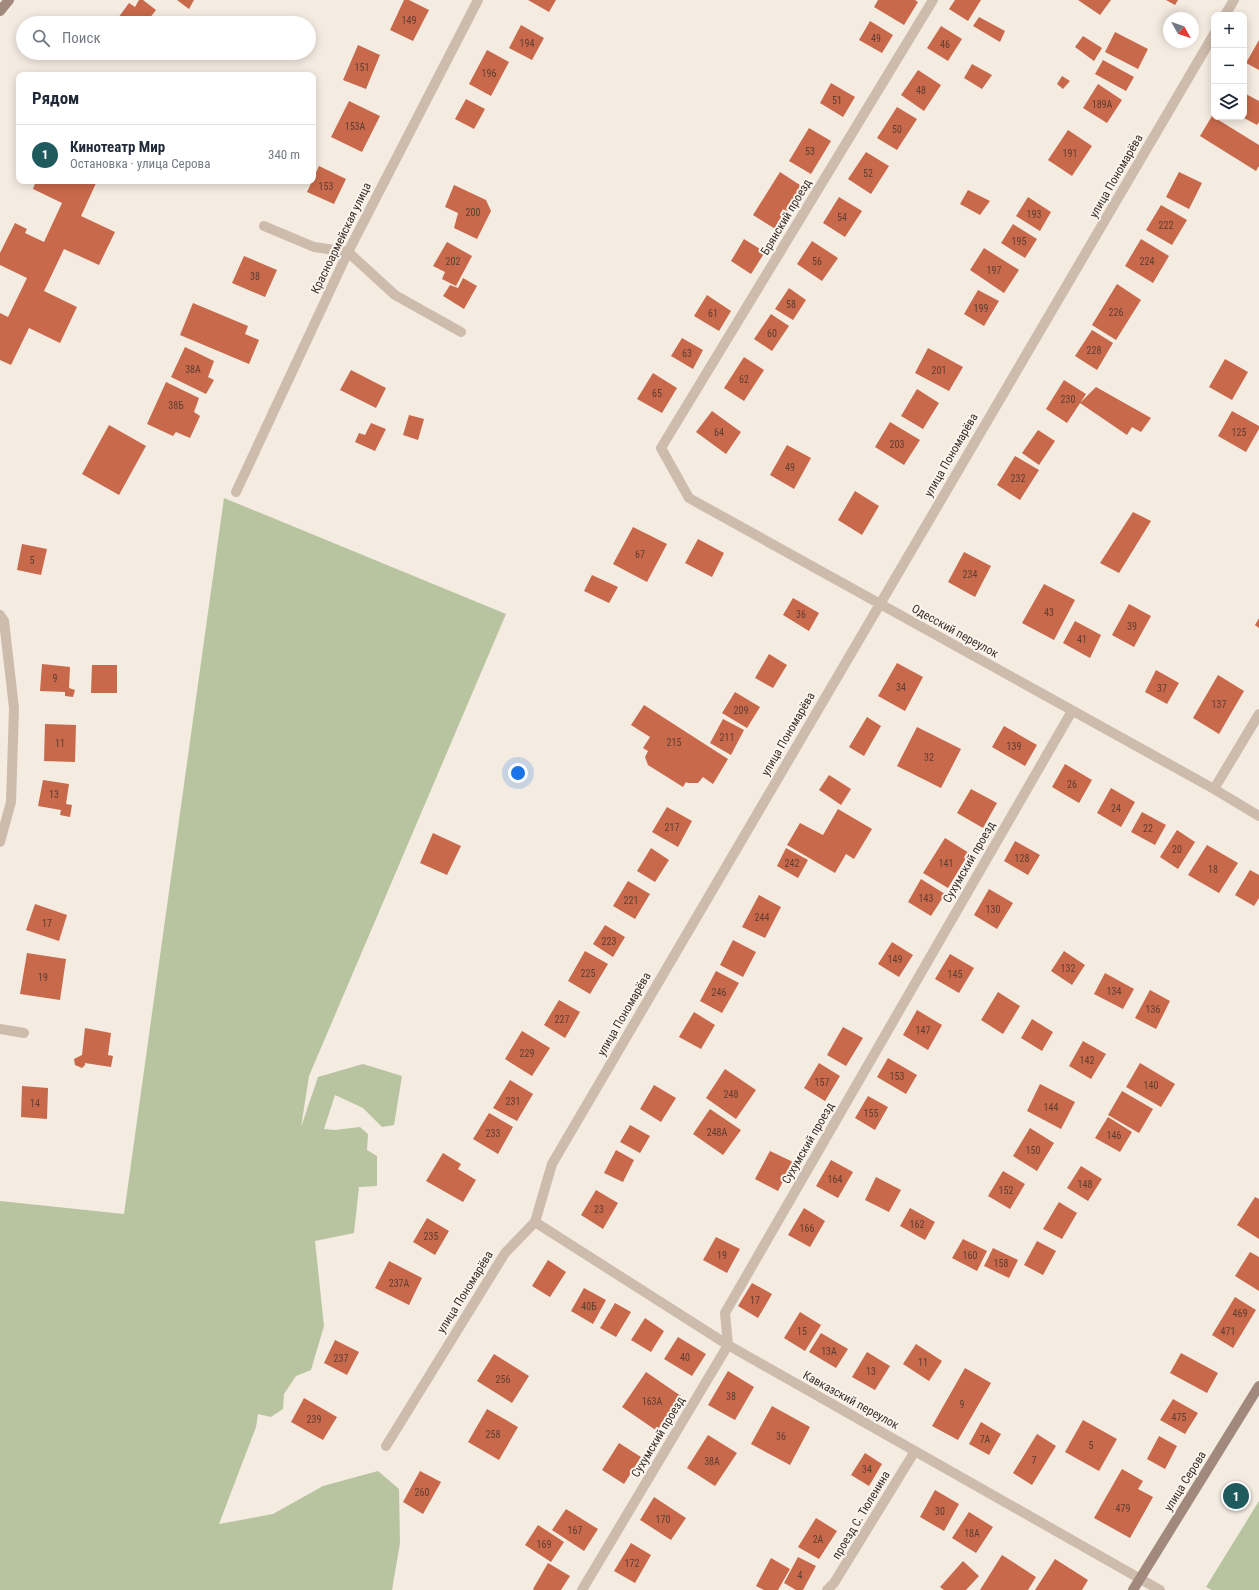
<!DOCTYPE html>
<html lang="ru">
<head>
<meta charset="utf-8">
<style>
  :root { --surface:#fff; --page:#f2f2f3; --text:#1f2937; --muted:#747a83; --line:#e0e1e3; --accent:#1f5a5e }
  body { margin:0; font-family:"Roboto Condensed",sans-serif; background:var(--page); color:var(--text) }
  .controls { position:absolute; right:12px; top:12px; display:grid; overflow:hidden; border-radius:8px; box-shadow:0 2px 10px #0003 }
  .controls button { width:36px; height:36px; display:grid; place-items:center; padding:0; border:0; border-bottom:1px solid var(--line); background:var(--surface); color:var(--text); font:20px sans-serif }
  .compass { position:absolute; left:1163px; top:12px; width:36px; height:36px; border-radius:50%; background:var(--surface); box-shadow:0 2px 10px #0003; rotate:130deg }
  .you { position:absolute; left:518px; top:773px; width:14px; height:14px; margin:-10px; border:3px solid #fff; border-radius:50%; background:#1a73e8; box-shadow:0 0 0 6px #1a73e833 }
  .badge { display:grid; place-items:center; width:26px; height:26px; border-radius:50%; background:var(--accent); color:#fff; font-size:13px; font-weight:700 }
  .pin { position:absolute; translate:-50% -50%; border:2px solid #fff; box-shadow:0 1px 4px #0006 }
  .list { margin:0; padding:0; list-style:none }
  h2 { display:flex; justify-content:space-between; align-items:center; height:52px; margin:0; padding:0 16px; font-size:17px }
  h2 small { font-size:13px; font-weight:400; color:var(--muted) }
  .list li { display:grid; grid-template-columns:26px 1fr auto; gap:12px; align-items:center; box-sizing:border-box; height:60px; padding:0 16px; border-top:1px solid var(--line) }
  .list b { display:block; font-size:15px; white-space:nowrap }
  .list p { margin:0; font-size:13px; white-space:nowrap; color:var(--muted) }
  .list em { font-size:13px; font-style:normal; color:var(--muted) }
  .icon { flex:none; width:22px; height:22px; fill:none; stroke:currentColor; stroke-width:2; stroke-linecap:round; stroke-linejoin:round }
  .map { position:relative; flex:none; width:1259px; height:1590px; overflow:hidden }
  .search { position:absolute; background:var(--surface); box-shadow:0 2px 10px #0003; left:16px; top:16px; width:300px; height:44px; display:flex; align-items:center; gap:10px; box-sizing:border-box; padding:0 14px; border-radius:22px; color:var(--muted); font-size:15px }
  .panel { position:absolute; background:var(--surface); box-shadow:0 2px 10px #0003; left:16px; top:72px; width:300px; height:112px; border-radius:8px }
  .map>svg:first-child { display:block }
  .green { fill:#b8c4a0 }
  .building { fill:#c8694b }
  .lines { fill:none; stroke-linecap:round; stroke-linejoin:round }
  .street { stroke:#cdbbac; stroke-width:10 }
  .secondary { stroke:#a18a7d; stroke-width:10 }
  .labels { text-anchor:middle; stroke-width:4; stroke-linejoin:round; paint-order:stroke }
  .number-label { font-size:10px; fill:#5e3e33 }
  .street-label { font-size:12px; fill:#3b302b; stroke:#fbf5ee }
</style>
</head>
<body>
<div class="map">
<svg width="1259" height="1590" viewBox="0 0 1259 1590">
  <rect width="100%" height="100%" fill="#f4ebe1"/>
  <path class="green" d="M224,498L506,614L309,1076L301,1127L318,1077L363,1064L402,1076L394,1125L382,1127L363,1108L335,1095L324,1129L335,1130L360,1127L368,1134L367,1150L377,1156V1186L359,1187L354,1233L315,1241L324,1326L311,1370L296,1376L284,1394L283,1409L271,1417L258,1414L256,1427L219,1524L273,1514L323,1486L378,1471L399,1489L400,1543L392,1590H0V1201L124,1214Z
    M1259,1501V1590H1212L1206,1587Z"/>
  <path class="building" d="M139,0H143L156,10L149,19L154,23H125L118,18L129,3L135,7Z
    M177,0H194L189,9Z
    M404,0H409L429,10L413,41L390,30Z
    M528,0H556L549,12Z
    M878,0H915L918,2L904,25L874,7Z
    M955,0H981L968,21L949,9Z
    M1078,0H1111L1100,15Z
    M1166,0H1178L1175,5Z
    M979,17L1005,31L1000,42L973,26Z
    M870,21L893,35L882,53L859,40Z
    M521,25L544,38L532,60L509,48Z
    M941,26L962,39L948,61L927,48Z
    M1115,32L1148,49L1138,69L1105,52Z
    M1083,36L1102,48L1094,61L1075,47Z
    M1259,40V70L1246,63Z
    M358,45L380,55L366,89L343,80Z
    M487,50L509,62L491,96L469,84Z
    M1103,60L1134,77L1126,91L1095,74Z
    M972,64L992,75L982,89L964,78Z
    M918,70L941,85L924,111L901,95Z
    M1062,76L1070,81L1063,89L1057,84Z
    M831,83L855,97L843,117L820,103Z
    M1098,84L1122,100L1107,123L1083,108Z
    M1244,93L1259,101V122L1257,125L1244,118Z
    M466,99L485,109L474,129L455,119Z
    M349,101L380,116L362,152L331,137Z
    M897,107L917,119L897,150L877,138Z
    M1212,116L1259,145V166L1256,171L1200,136Z
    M809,128L831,141L811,174L789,161Z
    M1068,130L1092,146L1072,176L1048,160Z
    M866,152L889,166L871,194L848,179Z
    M319,166L346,179L334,204L307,192Z
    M780,172L803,187L777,230L753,215Z
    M1179,172L1202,183L1189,209L1166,197Z
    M36,181H97L81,216L115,232L99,265L64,249L44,291L77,307L60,343L29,328L11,365L0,360V313L8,317L27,278L0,265V253L15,223L27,229L25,233L44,242L62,203L33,189Z
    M454,185L486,200L491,211L477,239L454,228L458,213L445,207Z
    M968,190L990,201L980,215L960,204Z
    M839,197L862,211L845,237L823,223Z
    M1028,197L1051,212L1040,231L1016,216Z
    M1161,205L1187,220L1172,245L1146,230Z
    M1013,224L1037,239L1025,258L1001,243Z
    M744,239L765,252L751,274L731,261Z
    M1141,239L1169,256L1153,283L1125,266Z
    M812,241L838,258L822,281L797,264Z
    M447,242L472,256L456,286L442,279L445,272L433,266Z
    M984,248L1019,270L1004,293L970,270Z
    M244,256L277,270L265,297L232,283Z
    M463,278L477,286L464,309L443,296L450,285L458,288Z
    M1117,284L1141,300L1116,340L1092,325Z
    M789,288L806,300L793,320L775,309Z
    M978,290L999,301L984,326L964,314Z
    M707,295L731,311L719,331L694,316Z
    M193,303L248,326L245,334L259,340L249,364L180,335Z
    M771,314L789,326L772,351L754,339Z
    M1092,330L1113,343L1097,370L1075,356Z
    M682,338L703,350L693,369L671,356Z
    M185,347L214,361L208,377L214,380L206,394L171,377Z
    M928,348L963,367L949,391L915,373Z
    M744,357L764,370L744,401L724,388Z
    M1225,359L1248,372L1232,400L1209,387Z
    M351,370L386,388L376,408L340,390Z
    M653,373L677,388L662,413L637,399Z
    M1064,380L1086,394L1067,423L1046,409Z
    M166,382L199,398L194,412L200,416L190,438L176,432L173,436L147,424Z
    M1096,387L1151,418L1141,432L1132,427L1127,435L1080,403Z
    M917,389L939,403L923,429L901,416Z
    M712,411L741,432L726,454L696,432Z
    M1232,411L1259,426V429L1246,452L1218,436Z
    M409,415L424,419L418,440L403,435Z
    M890,422L920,440L904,465L875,447Z
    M371,423L386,429L375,451L355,442L359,433L365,435Z
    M109,425L146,446L119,495L82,474Z
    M1038,430L1055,441L1039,465L1022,453Z
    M787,445L811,458L794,489L770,475Z
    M1015,456L1039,470L1020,500L997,485Z
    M855,491L879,506L862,535L838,520Z
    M1133,512L1151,521L1119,573L1100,563Z
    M633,527L667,544L647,582L613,564Z
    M698,539L724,553L712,577L685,563Z
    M22,544L47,549L41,575L17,570Z
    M964,552L991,566L975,597L948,582Z
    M592,575L618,587L609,603L584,591Z
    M1044,584L1075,600L1054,640L1022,623Z
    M793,598L819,613L809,631L783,615Z
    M1129,604L1151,616L1134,647L1112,635Z
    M1259,618V628L1255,625Z
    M1075,621L1101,635L1090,658L1063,643Z
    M769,654L787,665L773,688L755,678Z
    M897,663L923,677L905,711L878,696Z
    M42,664L70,667L69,688L75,690L73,697L65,696V692L40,691Z
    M92,665H117V693H91Z
    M1156,670L1179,683L1167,704L1145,692Z
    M1218,675L1244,691L1219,734L1193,718Z
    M735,692L760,707L747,728L722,713Z
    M644,705L728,759L713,784L703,777L698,783H688L686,782L683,787L648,765L645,757L648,751L643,748L650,737L631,725Z
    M867,717L881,726L864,756L849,747Z
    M723,719L744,730L731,755L710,743Z
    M45,724L76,725L75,762L44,761Z
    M1004,726L1037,745L1025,766L992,747Z
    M917,727L961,749L941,788L897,766Z
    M1065,764L1092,780L1079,803L1052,787Z
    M829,775L851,789L841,805L819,790Z
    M43,780L69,784L66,804L72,805L70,817L60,815L61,810L38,806Z
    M1111,788L1135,802L1121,827L1097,813Z
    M971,789L997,803L983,828L957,813Z
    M667,807L692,821L678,847L652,832Z
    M838,809L872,829L854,859L846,854L835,873L787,845L800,823L823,835Z
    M1142,812L1166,825L1155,845L1131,832Z
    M1177,830L1195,842L1178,869L1160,857Z
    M433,833L461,846L447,875L420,863Z
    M945,838L969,853L948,888L923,873Z
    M1015,841L1040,855L1028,875L1004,861Z
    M1207,845L1238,863L1219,893L1188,875Z
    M651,848L669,860L655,882L637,871Z
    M786,848L808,860L798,878L777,866Z
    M1250,870L1259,875V898L1254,906L1235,895Z
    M921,879L945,894L931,916L908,902Z
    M628,881L650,894L635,919L613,906Z
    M989,889L1013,903L997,929L974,915Z
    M759,895L781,907L765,938L742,927Z
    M35,904L67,915L59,941L26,930Z
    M605,925L625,937L613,957L593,944Z
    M733,940L756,952L743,977L720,965Z
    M892,942L913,955L899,977L878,964Z
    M585,951L608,964L590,994L568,981Z
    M1064,951L1085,965L1072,985L1051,971Z
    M27,953L66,959L60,1000L20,994Z
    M950,954L974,968L959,993L935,979Z
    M716,971L739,983L722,1013L700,1001Z
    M1105,973L1134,989L1123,1009L1094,994Z
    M1150,990L1170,1001L1156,1029L1135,1018Z
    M998,992L1020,1006L1003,1034L981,1020Z
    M559,1000L580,1012L565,1038L544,1025Z
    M917,1010L942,1025L928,1050L903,1035Z
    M694,1012L715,1025L701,1049L679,1037Z
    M1032,1019L1053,1032L1042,1051L1021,1038Z
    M843,1027L863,1038L846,1066L827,1055Z
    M85,1028L111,1033L108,1055L113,1056L111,1067L85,1063V1065L82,1068L75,1065L74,1059L82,1055Z
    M522,1031L550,1048L532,1076L505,1059Z
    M1083,1041L1106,1054L1091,1079L1069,1066Z
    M888,1058L917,1075L906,1094L877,1077Z
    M819,1063L840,1076L825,1101L804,1088Z
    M1140,1063L1175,1084L1161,1107L1126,1087Z
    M725,1069L756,1090L736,1119L706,1098Z
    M510,1080L533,1094L517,1121L493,1108Z
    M1040,1084L1075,1102L1061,1129L1027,1111Z
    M654,1085L676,1098L661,1122L640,1109Z
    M22,1086L48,1088L47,1119L21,1117Z
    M1122,1091L1153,1109L1139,1133L1108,1115Z
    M868,1096L888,1107L875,1130L855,1118Z
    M710,1109L741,1130L723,1155L693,1134Z
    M489,1113L513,1127L498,1154L473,1139Z
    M1108,1117L1132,1132L1120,1152L1095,1138Z
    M630,1125L650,1136L640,1153L620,1142Z
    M1030,1128L1054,1143L1037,1171L1013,1156Z
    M616,1150L634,1160L623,1182L604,1173Z
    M770,1151L793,1162L778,1191L755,1179Z
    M443,1153L461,1164L458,1169L476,1180L463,1202L426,1181Z
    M831,1160L853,1172L838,1198L816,1186Z
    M1081,1166L1102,1179L1088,1201L1067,1188Z
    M1003,1171L1025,1184L1010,1209L988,1196Z
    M876,1177L901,1190L889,1212L865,1200Z
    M596,1190L618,1203L603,1229L581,1215Z
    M1255,1197L1259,1199V1239L1237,1225Z
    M1059,1202L1077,1213L1062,1239L1043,1229Z
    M804,1208L825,1221L810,1247L788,1235Z
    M910,1208L935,1222L925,1240L900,1226Z
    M427,1218L449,1231L435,1255L413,1242Z
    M716,1237L740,1249L727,1273L703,1260Z
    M963,1239L987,1251L977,1271L952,1258Z
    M1037,1241L1056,1251L1043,1275L1024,1265Z
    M993,1248L1018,1260L1009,1278L984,1266Z
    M1250,1252L1259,1257V1291L1235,1276Z
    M548,1260L566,1272L550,1297L532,1286Z
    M389,1261L422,1278L409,1305L375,1288Z
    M752,1283L772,1294L758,1318L738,1306Z
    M584,1288L606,1300L593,1324L571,1311Z
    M1235,1297L1256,1310L1233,1348L1212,1335Z
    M615,1303L631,1312L616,1337L600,1328Z
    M800,1312L821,1325L805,1351L784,1338Z
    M645,1318L664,1331L651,1352L631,1340Z
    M821,1333L848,1349L836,1368L809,1352Z
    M678,1337L706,1354L692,1376L664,1359Z
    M335,1340L359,1352L347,1375L324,1363Z
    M916,1344L942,1361L929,1381L903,1364Z
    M867,1352L890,1366L875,1390L852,1377Z
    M1181,1353L1218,1373L1207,1393L1170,1373Z
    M494,1354L529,1376L512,1403L477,1381Z
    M965,1368L991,1383L958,1440L932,1426Z
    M728,1371L754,1387L735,1420L708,1405Z
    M646,1372L681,1396L657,1431L622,1407Z
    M304,1398L337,1417L323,1440L291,1422Z
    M1173,1399L1198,1413L1185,1434L1160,1420Z
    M772,1406L810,1427L790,1465L751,1444Z
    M487,1409L518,1427L499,1460L468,1442Z
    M1083,1420L1117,1439L1099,1471L1065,1452Z
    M981,1422L1001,1434L989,1455L969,1444Z
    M1037,1434L1056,1446L1032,1485L1013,1473Z
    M708,1435L737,1453L715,1486L687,1468Z
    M1159,1436L1177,1446L1165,1469L1147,1459Z
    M619,1443L641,1457L624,1484L602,1470Z
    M865,1453L882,1464L869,1486L851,1475Z
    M1122,1469L1143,1481L1138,1489L1153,1497L1130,1538L1094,1518Z
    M420,1471L441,1482L423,1514L403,1502Z
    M935,1490L959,1504L944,1531L920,1517Z
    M654,1497L686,1518L671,1540L640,1520Z
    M566,1509L598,1529L584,1551L552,1530Z
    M969,1512L993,1527L976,1553L952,1538Z
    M816,1518L837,1531L819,1559L798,1547Z
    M538,1525L564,1542L551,1562L525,1545Z
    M631,1543L651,1555L635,1583L614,1571Z
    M1002,1555L1036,1577L1028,1590H980Z
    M798,1557L816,1566L803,1590H796L784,1583Z
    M771,1558L790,1569L778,1590H764L756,1586Z
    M1055,1559L1088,1580L1082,1590H1035Z
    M963,1561L979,1576L966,1590H944L940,1587Z
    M548,1563L570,1576L561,1590H534L533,1589Z"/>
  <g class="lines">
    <path class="street" d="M933,0L661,448L689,498L1214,789L1259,816
      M1225,15L1234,0
      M264,226L314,247L348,252L395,295L461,332
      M236,492L348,252L478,0
      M0,615L4,621L14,708L11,802L0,842
      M1214,789L1259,714
      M0,1029L24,1033
      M535,1222L728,1345L1160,1590
      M386,1446L505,1253L535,1222L552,1164L1214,34
      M582,1590L728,1345L725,1313L1072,711
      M827,1590L834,1583L915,1451"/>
    <path class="secondary" d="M0,11L9,0
      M1133,1590L1259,1386"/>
  </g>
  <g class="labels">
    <g class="number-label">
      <text x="409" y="24">149</text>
      <text x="876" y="42">49</text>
      <text x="527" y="47">194</text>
      <text x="945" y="48">46</text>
      <text x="362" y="71">151</text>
      <text x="489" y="77">196</text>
      <text x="921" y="94">48</text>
      <text x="837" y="104">51</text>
      <text x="1102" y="108">189А</text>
      <text x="355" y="130">153А</text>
      <text x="897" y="133">50</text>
      <text x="810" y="155">53</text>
      <text x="1070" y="157">191</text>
      <text x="868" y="177">52</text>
      <text x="326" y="190">153</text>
      <text x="473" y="216">200</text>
      <text x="1034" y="218">193</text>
      <text x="842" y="221">54</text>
      <text x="1166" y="229">222</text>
      <text x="1019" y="245">195</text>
      <text x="453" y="265">202</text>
      <text x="817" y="265">56</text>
      <text x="1147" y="265">224</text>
      <text x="994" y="274">197</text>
      <text x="255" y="280">38</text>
      <text x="791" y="308">58</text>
      <text x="981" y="312">199</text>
      <text x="1116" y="316">226</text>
      <text x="713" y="317">61</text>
      <text x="772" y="337">60</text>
      <text x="1094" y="354">228</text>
      <text x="687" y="357">63</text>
      <text x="193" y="373">38А</text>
      <text x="939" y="374">201</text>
      <text x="744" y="383">62</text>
      <text x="657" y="397">65</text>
      <text x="1068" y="403">230</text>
      <text x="176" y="409">38Б</text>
      <text x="719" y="436">64</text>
      <text x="1239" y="436">125</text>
      <text x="897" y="448">203</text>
      <text x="790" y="471">49</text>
      <text x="1018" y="482">232</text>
      <text x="640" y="558">67</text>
      <text x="32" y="564">5</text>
      <text x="970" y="578">234</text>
      <text x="1049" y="616">43</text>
      <text x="801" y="618">36</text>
      <text x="1132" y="630">39</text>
      <text x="1082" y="643">41</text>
      <text x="55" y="682">9</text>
      <text x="901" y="691">34</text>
      <text x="1162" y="692">37</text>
      <text x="1219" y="708">137</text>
      <text x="741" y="714">209</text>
      <text x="727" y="741">211</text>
      <text x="674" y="746">215</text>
      <text x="60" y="747">11</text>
      <text x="1014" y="750">139</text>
      <text x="929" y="761">32</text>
      <text x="1072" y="788">26</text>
      <text x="54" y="798">13</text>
      <text x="1116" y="812">24</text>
      <text x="672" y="831">217</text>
      <text x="1148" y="832">22</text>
      <text x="1177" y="853">20</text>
      <text x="1022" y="862">128</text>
      <text x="792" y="867">242</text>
      <text x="946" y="867">141</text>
      <text x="1213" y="873">18</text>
      <text x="926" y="902">143</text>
      <text x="631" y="904">221</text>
      <text x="993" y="913">130</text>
      <text x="762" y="921">244</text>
      <text x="47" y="927">17</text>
      <text x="609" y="945">223</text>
      <text x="895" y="963">149</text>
      <text x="1068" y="972">132</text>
      <text x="588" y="977">225</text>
      <text x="955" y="978">145</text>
      <text x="43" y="981">19</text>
      <text x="1114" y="995">134</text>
      <text x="719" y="996">246</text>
      <text x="1153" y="1013">136</text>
      <text x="562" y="1023">227</text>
      <text x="923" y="1034">147</text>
      <text x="527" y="1057">229</text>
      <text x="1087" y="1064">142</text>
      <text x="897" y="1080">153</text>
      <text x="822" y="1086">157</text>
      <text x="1151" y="1089">140</text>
      <text x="731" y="1098">248</text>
      <text x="513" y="1105">231</text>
      <text x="35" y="1107">14</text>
      <text x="1051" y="1111">144</text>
      <text x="871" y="1117">155</text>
      <text x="717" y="1136">248А</text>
      <text x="493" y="1137">233</text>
      <text x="1114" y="1139">146</text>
      <text x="1033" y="1154">150</text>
      <text x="835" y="1183">164</text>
      <text x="1085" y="1188">148</text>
      <text x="1006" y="1194">152</text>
      <text x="599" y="1213">23</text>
      <text x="917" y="1228">162</text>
      <text x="807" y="1232">166</text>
      <text x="431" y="1240">235</text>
      <text x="722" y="1259">19</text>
      <text x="970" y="1259">160</text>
      <text x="1001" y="1267">158</text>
      <text x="399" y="1287">237А</text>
      <text x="755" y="1304">17</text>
      <text x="589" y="1310">40Б</text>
      <text x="1240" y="1317">469</text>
      <text x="802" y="1335">15</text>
      <text x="1228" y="1335">471</text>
      <text x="829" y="1355">13А</text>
      <text x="685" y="1361">40</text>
      <text x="341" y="1362">237</text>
      <text x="923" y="1366">11</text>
      <text x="871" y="1375">13</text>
      <text x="503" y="1383">256</text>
      <text x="731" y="1400">38</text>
      <text x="652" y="1405">163А</text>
      <text x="962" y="1408">9</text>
      <text x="1179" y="1421">475</text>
      <text x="314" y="1423">239</text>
      <text x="493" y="1438">258</text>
      <text x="781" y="1440">36</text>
      <text x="985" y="1443">7А</text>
      <text x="1091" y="1449">5</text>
      <text x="1034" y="1464">7</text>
      <text x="712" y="1465">38А</text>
      <text x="867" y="1473">34</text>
      <text x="422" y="1496">260</text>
      <text x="1123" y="1512">479</text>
      <text x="940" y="1515">30</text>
      <text x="663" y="1523">170</text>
      <text x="575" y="1534">167</text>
      <text x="972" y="1537">18А</text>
      <text x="818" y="1543">2А</text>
      <text x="544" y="1548">169</text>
      <text x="632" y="1567">172</text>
      <text x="800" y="1579">4</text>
    </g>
    <g class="street-label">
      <text transform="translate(1116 176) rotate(-60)" y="4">улица Пономарёва</text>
      <text transform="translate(786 217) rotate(-59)" y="4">Брянский проезд</text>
      <text transform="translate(341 238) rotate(-64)" y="4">Красноармейская улица</text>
      <text transform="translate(951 455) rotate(-60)" y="4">улица Пономарёва</text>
      <text transform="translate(955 631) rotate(29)" y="4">Одесский переулок</text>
      <text transform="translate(788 734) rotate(-60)" y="4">улица Пономарёва</text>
      <text transform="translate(969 862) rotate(-60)" y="4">Сухумский проезд</text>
      <text transform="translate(624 1014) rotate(-60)" y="4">улица Пономарёва</text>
      <text transform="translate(808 1143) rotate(-60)" y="4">Сухумский проезд</text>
      <text transform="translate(465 1292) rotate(-58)" y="4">улица Пономарёва</text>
      <text transform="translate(851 1400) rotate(29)" y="4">Кавказский переулок</text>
      <text transform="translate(658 1437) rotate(-59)" y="4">Сухумский проезд</text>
      <text transform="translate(1185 1481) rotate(-58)" y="4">улица Серова</text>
      <text transform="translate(861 1515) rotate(-59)" y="4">проезд С. Тюленина</text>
    </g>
  </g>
</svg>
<div class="controls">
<button>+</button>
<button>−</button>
<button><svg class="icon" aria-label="layers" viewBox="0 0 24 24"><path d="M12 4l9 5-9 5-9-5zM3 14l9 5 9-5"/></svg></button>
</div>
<svg class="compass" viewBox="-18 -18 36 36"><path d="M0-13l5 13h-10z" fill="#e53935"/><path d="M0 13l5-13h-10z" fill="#747a83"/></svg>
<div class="you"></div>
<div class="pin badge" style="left:1236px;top:1496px">1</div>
<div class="search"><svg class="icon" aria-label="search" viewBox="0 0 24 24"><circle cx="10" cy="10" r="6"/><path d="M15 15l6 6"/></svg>Поиск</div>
<section class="panel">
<h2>Рядом<small></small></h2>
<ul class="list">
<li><span class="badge">1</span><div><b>Кинотеатр Мир</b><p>Остановка · улица Серова</p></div><em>340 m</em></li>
</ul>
</section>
</div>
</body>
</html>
